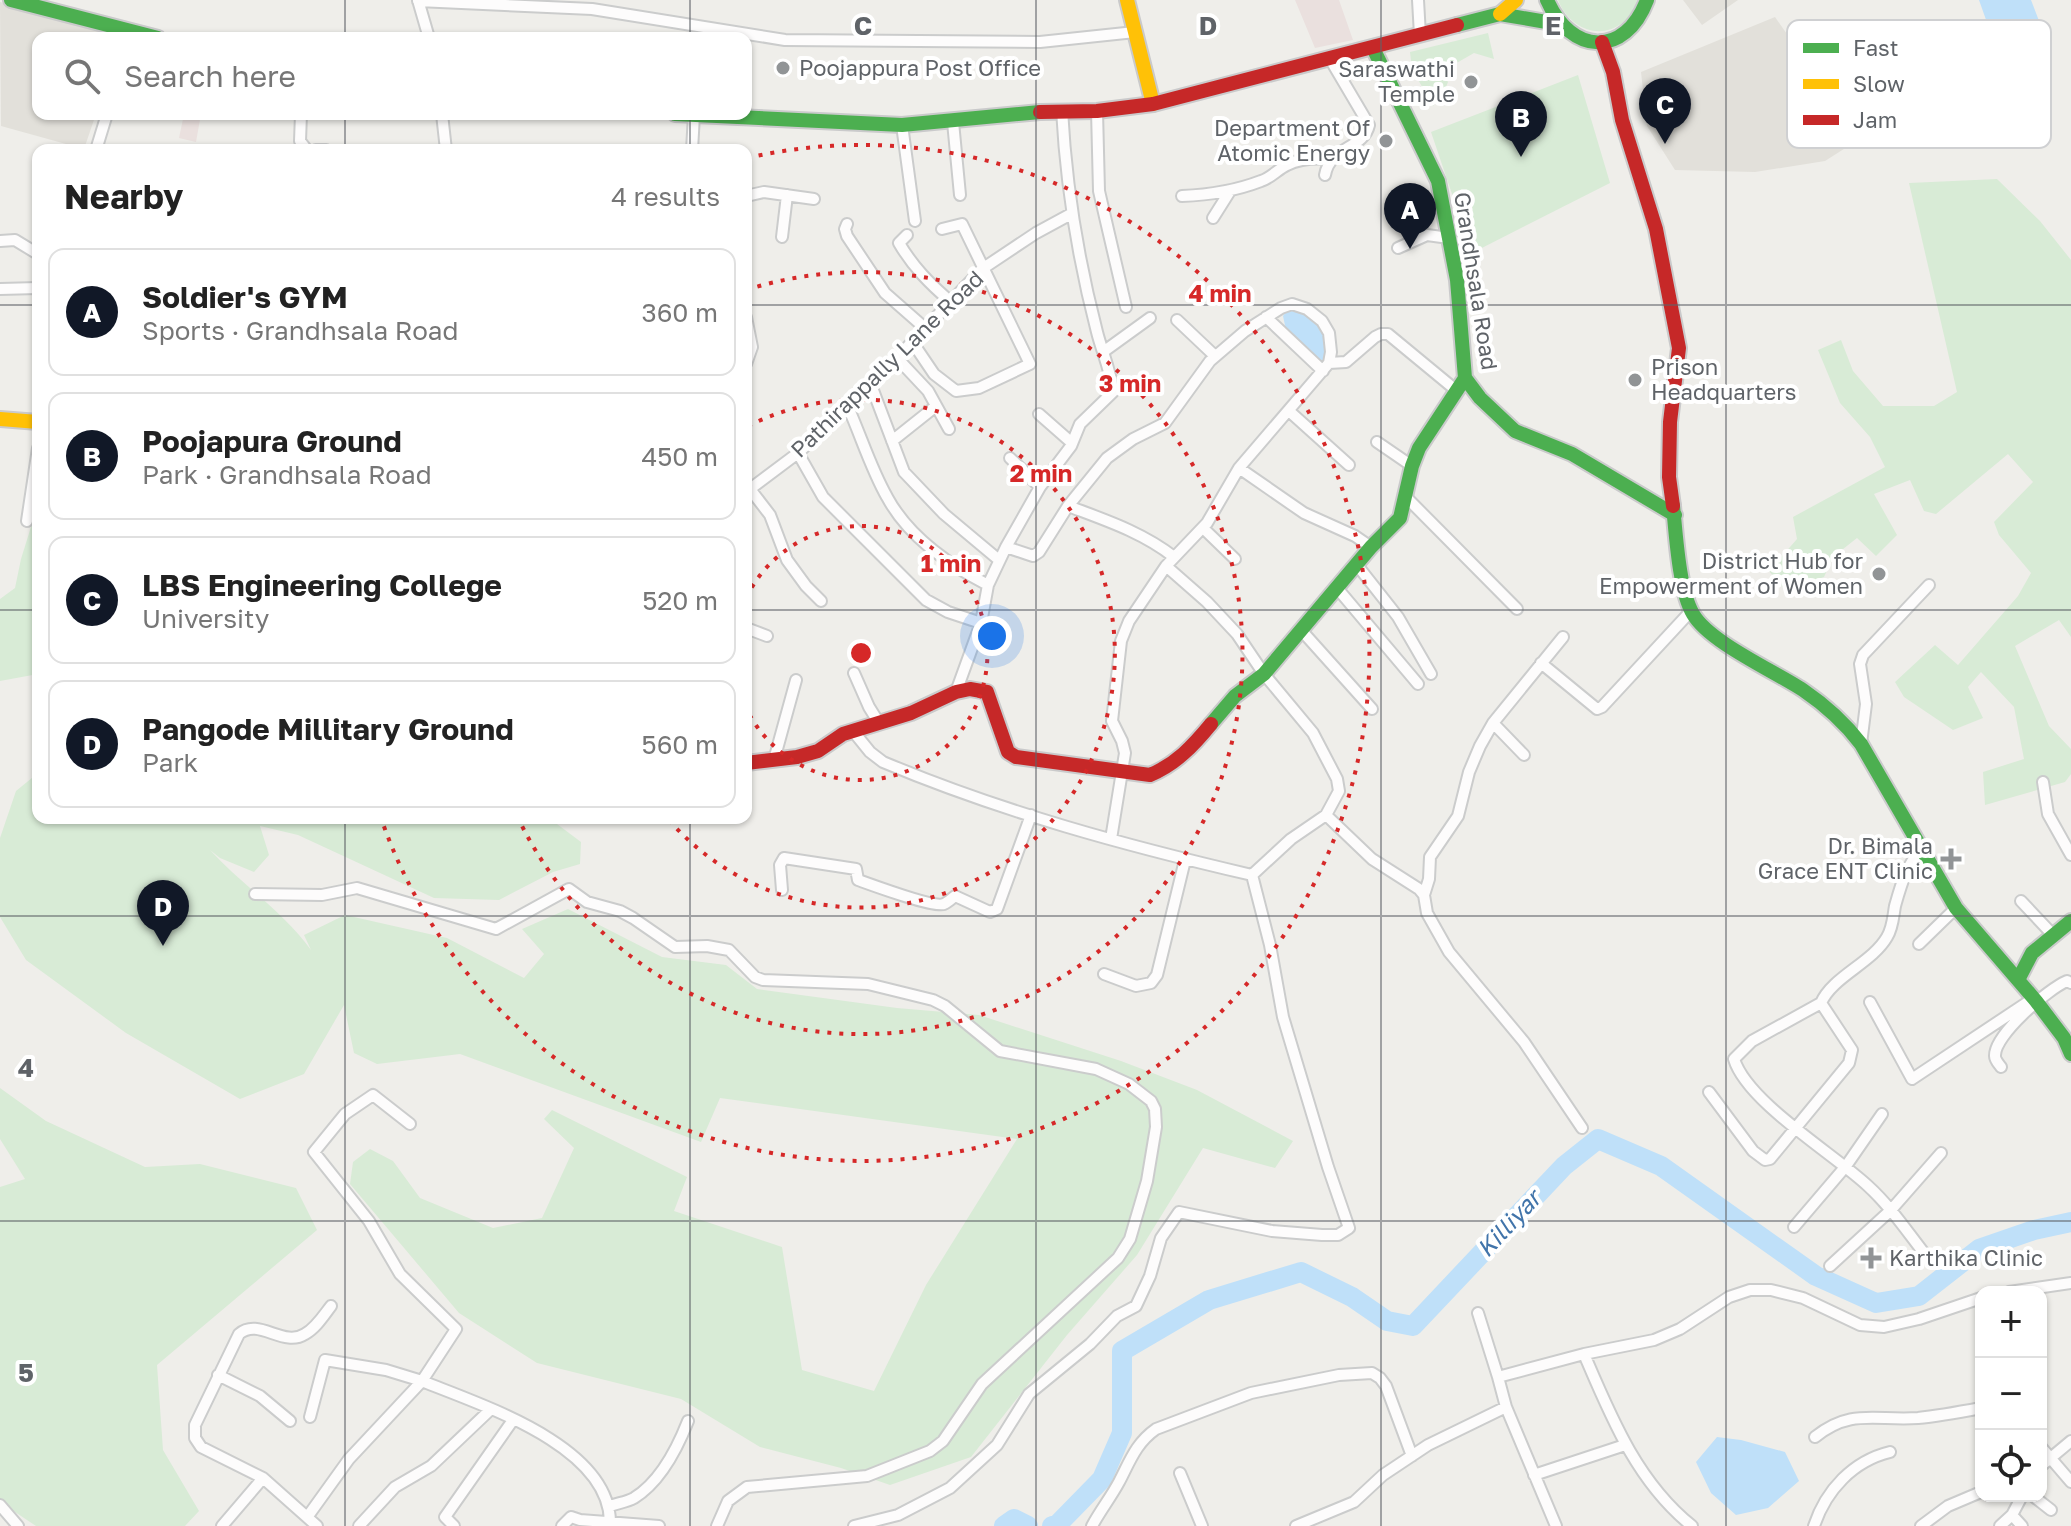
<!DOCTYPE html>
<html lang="en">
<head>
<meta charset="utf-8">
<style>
  :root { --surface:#fff; --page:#f2f2f2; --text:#222; --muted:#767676; --line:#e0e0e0; --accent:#111827 }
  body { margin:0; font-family:"Golos Text",sans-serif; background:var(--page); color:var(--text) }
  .controls { position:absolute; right:24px; bottom:24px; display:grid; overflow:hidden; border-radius:16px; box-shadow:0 2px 6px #0004 }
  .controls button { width:72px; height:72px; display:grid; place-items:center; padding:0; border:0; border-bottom:2px solid var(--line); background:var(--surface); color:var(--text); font:40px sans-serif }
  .you { position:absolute; left:992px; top:636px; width:28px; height:28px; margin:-20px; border:6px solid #fff; border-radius:50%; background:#1a73e8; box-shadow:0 0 0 12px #1a73e833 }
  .badge { display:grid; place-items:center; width:52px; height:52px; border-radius:50%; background:var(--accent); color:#fff; font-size:26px; font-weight:700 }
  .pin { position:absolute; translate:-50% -66px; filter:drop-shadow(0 2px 4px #0008) }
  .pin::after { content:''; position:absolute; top:42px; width:28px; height:24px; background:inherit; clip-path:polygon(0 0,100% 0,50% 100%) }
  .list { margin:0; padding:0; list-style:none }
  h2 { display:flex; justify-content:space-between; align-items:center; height:104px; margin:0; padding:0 32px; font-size:34px }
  h2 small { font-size:26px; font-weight:400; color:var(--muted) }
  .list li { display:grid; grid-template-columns:52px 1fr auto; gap:24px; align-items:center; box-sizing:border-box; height:128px; margin:0 16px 16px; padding:0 16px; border:2px solid var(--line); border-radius:16px }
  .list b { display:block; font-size:30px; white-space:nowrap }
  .list p { margin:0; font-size:26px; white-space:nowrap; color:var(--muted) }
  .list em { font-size:26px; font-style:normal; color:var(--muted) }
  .icon { flex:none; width:44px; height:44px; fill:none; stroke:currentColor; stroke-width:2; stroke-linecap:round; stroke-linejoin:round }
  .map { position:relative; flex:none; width:2071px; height:1526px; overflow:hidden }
  .search { position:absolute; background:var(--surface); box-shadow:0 2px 6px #0004; left:32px; top:32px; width:720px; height:88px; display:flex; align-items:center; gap:20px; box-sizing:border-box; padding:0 28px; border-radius:16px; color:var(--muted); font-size:30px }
  .panel { position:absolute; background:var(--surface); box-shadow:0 2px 6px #0004; left:32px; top:144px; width:720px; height:680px; border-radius:16px }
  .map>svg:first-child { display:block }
  .education { fill:#e2e0da }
  .medical { fill:#eae0de }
  .green { fill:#d8ebd6 }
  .water { fill:#bfe0f9 }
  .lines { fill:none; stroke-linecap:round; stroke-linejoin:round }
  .river { stroke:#bfe0f9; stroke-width:20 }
  .street-casing { stroke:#cbcccc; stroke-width:14 }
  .fast-casing { stroke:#cacacb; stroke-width:18 }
  .slow-casing { stroke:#cacacb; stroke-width:18 }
  .jam-casing { stroke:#cacacb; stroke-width:18 }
  .street { stroke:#fdfcfc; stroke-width:10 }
  .fast { stroke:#4caf50; stroke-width:14 }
  .slow { stroke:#ffc107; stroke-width:14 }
  .jam { stroke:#c62828; stroke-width:14 }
  .grid { fill:none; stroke:#5f6368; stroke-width:2; stroke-opacity:0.55 }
  .ring { fill:none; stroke:#d62828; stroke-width:4; stroke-dasharray:4 8 }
  .poi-dot { fill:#919496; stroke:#fff; stroke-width:3 }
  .labels { text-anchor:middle; stroke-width:8; stroke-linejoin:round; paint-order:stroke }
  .poi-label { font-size:22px; fill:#5f6368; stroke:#fff; text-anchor:end }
  .street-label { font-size:22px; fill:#5f6368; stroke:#fff }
  .water-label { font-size:24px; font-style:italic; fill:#4174aa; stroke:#fff }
  .key { fill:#fff; stroke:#cfd0d2; stroke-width:2 }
  .key-label { font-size:22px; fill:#5f6368 }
  .grid-label { font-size:26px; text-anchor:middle; font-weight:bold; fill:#5f6368; stroke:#fff; stroke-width:8; stroke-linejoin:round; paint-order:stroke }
  .centre { fill:#d62828; stroke:#fff; stroke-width:4 }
  .ring-label { font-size:24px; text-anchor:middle; font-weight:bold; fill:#d62828; stroke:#fff; stroke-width:8; stroke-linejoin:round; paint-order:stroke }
</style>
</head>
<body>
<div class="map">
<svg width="2071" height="1526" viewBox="0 0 2071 1526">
  <rect width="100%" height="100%" fill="#efeeea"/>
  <path class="education" d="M1683,0H1738L1702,25Z
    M0,2L124,33L123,38H38V114H96L84,149L1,126Z
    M1775,17L1796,47L1834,34L1877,68L1892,96L1869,133L1825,161L1755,172L1675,170L1647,126L1641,72Z"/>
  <path class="medical" d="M1295,0H1339L1353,40L1315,48Z
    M184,114H201L196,142L179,138Z"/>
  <path class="green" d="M1558,0H1637C1623,43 1574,40 1558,0Z
    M1488,33L1494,59L1474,53L1441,72L1448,82L1444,92L1433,106L1412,69L1410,52Z
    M1578,75L1610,183L1472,253L1431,132Z
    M1997,179L2040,221L2071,260V637L2059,620L2015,646L2049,726L2071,749V774L2065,782L1985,805L1983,772L2024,759L2014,707L1981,672L1968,687L1983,718L1953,730L1904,697L1895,682L1935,645L1958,665L2018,596L2031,573L1999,535L1994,522L2033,482L2008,454L1936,514L1924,511L1910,480L1874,494L1897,535L1876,556L1857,538L1833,557L1824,577L1785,590L1769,571L1797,539L1793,517L1885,467L1870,437L1840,403L1818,350L1841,340L1853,371L1883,406H1934L1957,392L1909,183Z
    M38,513V674L0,681V599L15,588L21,559L35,514Z
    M38,773V818H549L581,842L580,864L553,872L499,900L434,898L298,835L260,826L269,855L254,872L220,858L210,850C242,885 284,912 311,950L304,935L345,915L447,938L524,978L544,954L522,929L568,909L662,957L726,965L757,989L897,1008L979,1015L1121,1061L1197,1090L1293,1141L1275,1168L1203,1148L1137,1255L1067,1335L971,1457L890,1485L841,1468L760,1447L681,1399L537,1363L459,1313L350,1184L353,1162L370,1149L393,1161L420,1198L493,1228L542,1218L574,1148L544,1119L552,1110L687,1177L674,1211L782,1247L802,1370L874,1391L926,1285L1017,1139L720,1098L701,1142L460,1054L377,1064L354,1053L344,1005L304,1074L240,1099L126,1033L26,960L0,917V838L16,791Z
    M0,1088L46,1121L145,1167L200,1164L296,1188L317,1230L157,1365L163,1450L199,1511L185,1526H36L0,1502V1187L25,1179L0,1139Z"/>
  <path class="water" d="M1979,0H2031L2044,34L1996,48Z
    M1298,306L1325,325L1330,355L1321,361L1286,330L1283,316L1286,312Z
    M1717,1437L1741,1440L1785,1452L1799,1481L1768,1508L1736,1515L1711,1493L1696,1462Z"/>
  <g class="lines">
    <path class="river" d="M1004,1526L1014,1519L1028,1526
      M1052,1526L1057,1525L1102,1479L1122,1433V1351L1209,1300L1301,1272L1352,1297L1387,1321L1413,1326L1564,1166L1598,1139L1661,1166L1816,1276L1876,1303L1919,1296L1979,1249L2034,1230L2071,1222"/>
    <defs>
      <path id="street" d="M418,0L429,38
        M1418,0L1420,35
        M418,1L592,9L785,40L1040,42L1135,32
        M1097,111L1099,191L1126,307
        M301,114L300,141L307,150
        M442,114L446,150
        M953,122L960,195
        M902,125L915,221
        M96,150L107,114
        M316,150H326
        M692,150L694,115
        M1325,175C1330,146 1364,149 1369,125L1330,59
        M746,196L764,192L814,199
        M1182,196C1209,195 1235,191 1261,181C1271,178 1278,169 1287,165C1301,158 1316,158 1330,159
        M1213,218L1230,191
        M847,224L845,229L847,236L885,293L926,329
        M907,235L899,243C913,267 930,284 951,302
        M782,237L787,195
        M0,241L15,240L38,254
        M1398,248L1427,235L1449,238
        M0,289L38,288
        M746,317L752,347L746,364
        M1266,317L1323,371
        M1177,320L1215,356
        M913,343L934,374L956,391L979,388L1030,364L962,224L942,229
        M1103,352L1150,318
        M897,358L928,391L949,429
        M1329,363L1346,362L1375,337L1381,334H1388L1457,391
        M871,385L904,472L944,514L999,560
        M848,407C861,436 871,469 887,497C908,536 949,565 988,585
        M1289,411L1349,465
        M1039,414L1072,443
        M892,441L936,406
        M1377,442L1412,466
        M798,453L823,497L926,600L948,612L981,623
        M1010,458L1040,487
        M1239,468L1304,513L1355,536L1371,547
        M750,489L770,515L787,560L806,586L821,601
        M746,492L798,453L871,385L982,269L1036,233L1071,214
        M1405,496L1517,609
        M1068,506C1105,520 1142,532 1174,557
        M27,521L38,448
        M1203,528L1235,559
        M1006,547L1033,556L1039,552L1068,506L1107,458L1133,439L1165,423L1210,361L1245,331L1281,308L1292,304L1307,309L1322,321L1329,333L1331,352L1329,363L1239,468L1207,523L1166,566L1129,621L1121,641L1112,721L1122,741L1125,753L1111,839
        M1357,565L1398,617L1431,674
        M1166,566L1207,602L1237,634L1264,674L1313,733L1337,779L1339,791L1326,815
        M1337,588L1418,684
        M746,628L767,636
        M1302,631L1372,709
        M1541,663L1597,709L1602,707L1691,611
        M854,673L869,707L879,723
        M956,692L981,623L988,585L1006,547L1040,487L1071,446L1080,424L1113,392C1111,371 1102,352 1097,332C1078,259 1066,185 1062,110
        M1493,723L1524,755
        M853,731L870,752L883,762C1002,812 1127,846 1252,875L1270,945L1283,1017L1328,1167L1349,1228L1338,1235H1322L1272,1231L1179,1212L1161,1238L1150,1276L1136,1306L1117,1316L1090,1344L1029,1394L997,1445L950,1488L898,1515L854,1526
        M1861,744L1866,704L1860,664L1863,655L1929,585
        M774,760L796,680
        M2043,782L2048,814L2071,855
        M1921,850C1906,866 1901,885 1895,906C1893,917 1893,927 1887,937C1872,963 1832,977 1821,1003L1752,1041L1734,1059C1747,1102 1834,1154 1868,1186C1890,1206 1906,1230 1924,1253
        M1252,875L1291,839L1326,815L1372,859L1419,889L1424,895L1427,913L1449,952L1524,1042L1582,1128
        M782,890L780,865L784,858L856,869L858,880C872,885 934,908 944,904C945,904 954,897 955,896L990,912L997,909L1031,815
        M255,894L322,895L357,888L496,929L569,889L587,902L620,911L633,918L675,947L707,946L729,950L755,977L763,980L868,984L933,1000L945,1006L1000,1051L1096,1069L1129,1084L1151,1101L1155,1109L1156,1127L1147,1181L1130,1239L1118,1258L982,1384L943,1441L930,1451L867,1476L747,1487L728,1501L717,1526
        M1424,895L1429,879L1430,857L1458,816L1469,772L1480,746L1493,723L1563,637
        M2021,901L2053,935
        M1919,944L1956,908
        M1104,974L1136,986L1151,983L1157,975L1185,860
        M1870,1002L1912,1079L2034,998
        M2001,1067C1998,1063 1995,1060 1995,1056C1994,1035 2048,989 2067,981L2071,983
        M1709,1092L1753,1151L1765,1160L1770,1159L1849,1063L1852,1050L1821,1003
        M1794,1227L1846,1166L1882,1114
        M1830,1266L1891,1210L1941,1153
        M2009,1292L2071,1283
        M1478,1313L1498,1377
        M1584,1354C1611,1417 1637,1482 1692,1526
        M218,1375L260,1396L290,1421
        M1506,1407L1556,1526
        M310,1417L325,1360L386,1370L422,1381L456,1329L400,1274L369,1221L314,1152L345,1114L373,1095L410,1124
        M1815,1437C1851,1408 1875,1421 1918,1418C1939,1416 1960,1412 1981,1408
        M2041,1447L2071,1482
        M2041,1466L2071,1441
        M1180,1473L1202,1526
        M1534,1475L1625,1445
        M2033,1496L2051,1510
        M0,1505L18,1526
        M610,1506C618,1503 627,1502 634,1498C660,1482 677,1449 688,1421
        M2012,1515L2022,1526
        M308,1516L349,1459L422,1381C481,1405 608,1445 610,1521
        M222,1526L263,1478
        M317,1526L263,1478L201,1447L195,1438V1425L239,1334C259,1317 283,1348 305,1334C316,1328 324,1315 331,1306
        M359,1526L395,1487L431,1466L491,1409
        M454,1526L445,1517L513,1420
        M562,1526L571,1517L580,1520L659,1526
        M1092,1526C1100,1511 1111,1497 1119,1482C1130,1461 1136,1443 1156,1429L1251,1393L1339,1375L1372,1373L1380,1378L1386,1386L1412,1456
        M1296,1526L1354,1502L1383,1475L1428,1445L1506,1407L1498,1377L1584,1354L1654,1340L1680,1329L1729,1297L1750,1290H1771L1803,1298L1860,1325L1884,1327L1919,1319L1981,1298
        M1814,1526C1826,1490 1853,1461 1890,1452
        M1921,1526L1948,1506L1981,1492
        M2000,1526L2012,1515L2022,1496"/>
      <path id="fast" d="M11,0L158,38
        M1547,0C1571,55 1625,58 1647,0
        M1457,25L1500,14L1558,24
        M1373,48L1438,181L1457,280L1465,378L1480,398L1515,431L1572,454L1675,515
        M675,114L902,125L1040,112
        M1673,506C1676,535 1679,590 1693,614C1709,642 1774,671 1803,690C1825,705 1845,723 1861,744L1956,908L2036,1001L2064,1038L2071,1054
        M1211,724L1235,696L1264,674L1371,547L1400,518L1412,466L1419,448L1465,378
        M2018,980L2032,953L2071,921"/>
      <path id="slow" d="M1127,0L1153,104
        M1500,14L1516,0
        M0,419L38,422"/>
      <path id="jam" d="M1602,42L1613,72L1622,120L1656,229L1679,348L1670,422L1669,477L1673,506
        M1040,112L1097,111L1153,104L1457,25
        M746,763L797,757L818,751L843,734L911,713L956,692L970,689L987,692L1008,752L1016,757L1150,775C1176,764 1193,746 1211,724"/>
    </defs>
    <use href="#street" class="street-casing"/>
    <use href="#fast" class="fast-casing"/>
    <use href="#slow" class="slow-casing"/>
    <use href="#jam" class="jam-casing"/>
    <use href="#street" class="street"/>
    <use href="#fast" class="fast"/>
    <use href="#slow" class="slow"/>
    <use href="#jam" class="jam"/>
  </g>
  <path class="grid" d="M345,0V38M690,0V38M1036,0V1526M1381,0V1526M1726,0V1526M345,114V150M690,114V150M0,305H38M746,305H2071M0,610H38M746,610H2071M345,818V1526M690,818V1526M0,916H2071M0,1221H2071"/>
  <g class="ring">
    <path d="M746 598A127 127 0 1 1 746 708"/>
    <path d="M748 426A254 254 0 1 1 669 820"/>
    <path d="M746 290A381 381 0 1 1 519 820"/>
    <path d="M747 158A508 508 0 1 1 381 818"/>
  </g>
  <g class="poi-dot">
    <circle cx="783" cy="68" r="8"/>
    <circle cx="1471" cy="82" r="8"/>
    <circle cx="1386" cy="141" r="8"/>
    <circle cx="1635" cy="380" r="8"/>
    <circle cx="1879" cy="574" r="8"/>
    <path d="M1947 847h8v8h8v8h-8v8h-8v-8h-8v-8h8z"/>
    <path d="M1867 1246h8v8h8v8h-8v8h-8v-8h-8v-8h8z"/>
  </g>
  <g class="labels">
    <g class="poi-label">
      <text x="799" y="76" text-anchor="start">Poojappura Post Office</text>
      <text x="1455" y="77">Saraswathi<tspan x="1455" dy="25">Temple</tspan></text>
      <text x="1370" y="136">Department Of<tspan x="1370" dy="25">Atomic Energy</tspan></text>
      <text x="1651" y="375" text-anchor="start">Prison<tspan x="1651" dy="25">Headquarters</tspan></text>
      <text x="1863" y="569">District Hub for<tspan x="1863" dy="25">Empowerment of Women</tspan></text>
      <text x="1933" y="854">Dr. Bimala<tspan x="1933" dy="25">Grace ENT Clinic</tspan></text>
      <text x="1889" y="1266" text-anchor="start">Karthika Clinic</text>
    </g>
    <g class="street-label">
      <text transform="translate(1476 281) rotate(81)" y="8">Grandhsala Road</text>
      <text transform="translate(887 364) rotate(-44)" y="8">Pathirappally Lane Road</text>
    </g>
    <g class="water-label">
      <text transform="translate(1509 1224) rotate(-47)" y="8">Killiyar</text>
    </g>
  </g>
  <rect x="1787" y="20" width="264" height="128" rx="12" class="key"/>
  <rect x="1803" y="43" width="36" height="10" fill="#4caf50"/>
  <rect x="1803" y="79" width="36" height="10" fill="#ffc107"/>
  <rect x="1803" y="115" width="36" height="10" fill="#c62828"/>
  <g class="key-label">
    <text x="1853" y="56">Fast</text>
    <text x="1853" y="92">Slow</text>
    <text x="1853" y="128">Jam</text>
  </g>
  <g class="grid-label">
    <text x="863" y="35">C</text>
    <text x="1208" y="35">D</text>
    <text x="1553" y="35">E</text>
    <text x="26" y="1077">4</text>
    <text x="26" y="1382">5</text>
  </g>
  <circle cx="861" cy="653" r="12" class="centre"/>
  <g class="ring-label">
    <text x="1220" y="302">4 min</text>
    <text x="1130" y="392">3 min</text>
    <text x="1041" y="482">2 min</text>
    <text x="951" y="572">1 min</text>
  </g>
</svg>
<div class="controls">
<button>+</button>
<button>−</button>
<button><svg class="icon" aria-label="locate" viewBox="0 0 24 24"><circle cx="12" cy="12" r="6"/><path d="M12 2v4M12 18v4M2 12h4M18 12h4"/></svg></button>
</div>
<div class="you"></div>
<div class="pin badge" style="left:1410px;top:249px">A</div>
<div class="pin badge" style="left:1521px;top:157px">B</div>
<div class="pin badge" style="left:1665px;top:144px">C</div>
<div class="pin badge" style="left:163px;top:946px">D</div>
<div class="search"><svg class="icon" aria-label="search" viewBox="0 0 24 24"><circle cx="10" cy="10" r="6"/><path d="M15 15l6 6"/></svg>Search here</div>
<section class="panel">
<h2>Nearby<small>4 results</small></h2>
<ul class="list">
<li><span class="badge">A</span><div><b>Soldier's GYM</b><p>Sports · Grandhsala Road</p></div><em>360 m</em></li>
<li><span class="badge">B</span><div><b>Poojapura Ground</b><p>Park · Grandhsala Road</p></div><em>450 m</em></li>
<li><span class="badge">C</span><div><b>LBS Engineering College</b><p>University</p></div><em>520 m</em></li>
<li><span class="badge">D</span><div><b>Pangode Millitary Ground</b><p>Park</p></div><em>560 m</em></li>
</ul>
</section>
</div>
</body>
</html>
